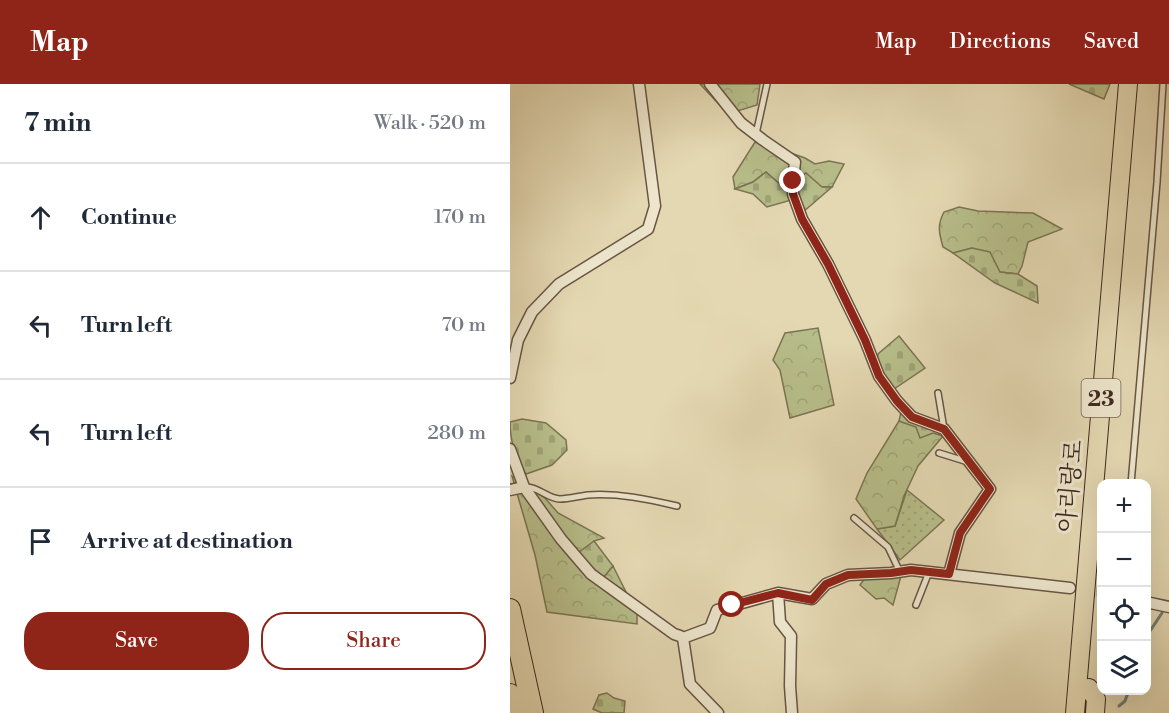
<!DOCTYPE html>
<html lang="en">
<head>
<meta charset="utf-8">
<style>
  :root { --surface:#fff; --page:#f6f6f7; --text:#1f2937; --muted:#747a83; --line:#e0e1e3; --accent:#8f2418 }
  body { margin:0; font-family:"Libre Bodoni","Noto Serif KR",serif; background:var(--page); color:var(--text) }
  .controls { position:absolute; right:18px; bottom:18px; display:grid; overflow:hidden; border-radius:12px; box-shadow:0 6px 24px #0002 }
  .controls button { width:54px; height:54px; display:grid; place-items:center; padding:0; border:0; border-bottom:2px solid var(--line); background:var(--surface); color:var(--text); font:30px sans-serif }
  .stop { position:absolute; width:18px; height:18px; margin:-14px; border:4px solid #8f2418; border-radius:50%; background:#fff }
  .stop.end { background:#8f2418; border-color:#fff; box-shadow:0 2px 6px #0008 }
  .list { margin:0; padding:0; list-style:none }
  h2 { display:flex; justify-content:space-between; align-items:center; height:78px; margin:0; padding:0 24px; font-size:26px }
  h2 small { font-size:20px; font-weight:400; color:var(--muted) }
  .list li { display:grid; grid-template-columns:39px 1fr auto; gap:18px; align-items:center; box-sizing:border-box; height:108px; padding:0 24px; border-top:2px solid var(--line) }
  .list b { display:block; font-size:22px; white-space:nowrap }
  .list em { font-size:20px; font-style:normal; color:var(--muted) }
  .actions { display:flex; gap:12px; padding:18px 24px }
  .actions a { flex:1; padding:14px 0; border:2px solid var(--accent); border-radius:24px; text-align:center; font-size:21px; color:var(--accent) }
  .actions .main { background:var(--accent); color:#fff }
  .icon { flex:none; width:33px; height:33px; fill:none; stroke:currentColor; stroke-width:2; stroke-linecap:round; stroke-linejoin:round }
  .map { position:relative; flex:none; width:659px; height:629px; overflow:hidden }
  header { display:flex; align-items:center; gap:36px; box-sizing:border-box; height:84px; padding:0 30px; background:var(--accent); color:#fff }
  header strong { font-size:28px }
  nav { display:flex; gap:33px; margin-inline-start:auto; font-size:21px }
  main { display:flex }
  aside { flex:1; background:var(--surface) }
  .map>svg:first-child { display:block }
  .grass { fill:url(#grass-dots); stroke:#7b7454; stroke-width:1.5 }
  .forest { fill:url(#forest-crowns); stroke:#7b7454; stroke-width:1.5 }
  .cemetery { fill:url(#cemetery-stones); stroke:#7b7454; stroke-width:1.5 }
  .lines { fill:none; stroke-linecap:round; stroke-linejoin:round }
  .stream { stroke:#738072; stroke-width:3 }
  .minor-tunnel { stroke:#c3b595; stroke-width:10; stroke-dasharray:10 5; stroke-linecap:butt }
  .service-casing { stroke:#685544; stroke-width:8 }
  .minor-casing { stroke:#685544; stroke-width:13 }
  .trunk-casing { stroke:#3f291f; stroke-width:20 }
  .motorway-casing { stroke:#3f291f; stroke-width:22 }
  .service { stroke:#ede6cd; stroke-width:5 }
  .minor { stroke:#ede6cd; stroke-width:10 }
  .trunk { stroke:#e4d8b2; stroke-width:18 }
  .motorway { stroke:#e4d8b2; stroke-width:20 }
  .route { stroke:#8f2418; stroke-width:8 }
  .labels { text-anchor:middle; stroke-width:6; stroke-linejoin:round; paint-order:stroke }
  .shield { fill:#ede6cd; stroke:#736253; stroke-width:1.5 }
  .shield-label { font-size:22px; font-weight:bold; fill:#3f291f }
  .street-label { font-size:24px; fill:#3f291f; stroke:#ede6cd }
</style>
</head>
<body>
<header>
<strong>Map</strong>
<nav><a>Map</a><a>Directions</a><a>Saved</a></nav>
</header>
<main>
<aside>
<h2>7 min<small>Walk · 520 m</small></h2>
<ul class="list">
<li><svg class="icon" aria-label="ahead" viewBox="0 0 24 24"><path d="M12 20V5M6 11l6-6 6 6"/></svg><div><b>Continue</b></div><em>170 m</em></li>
<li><svg class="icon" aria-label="left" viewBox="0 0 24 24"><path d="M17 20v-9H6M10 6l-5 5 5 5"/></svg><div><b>Turn left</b></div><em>70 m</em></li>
<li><svg class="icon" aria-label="left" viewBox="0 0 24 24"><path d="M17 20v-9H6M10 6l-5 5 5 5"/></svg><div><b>Turn left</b></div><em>280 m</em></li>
<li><svg class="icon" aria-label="arrive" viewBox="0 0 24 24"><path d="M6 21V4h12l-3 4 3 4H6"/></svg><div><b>Arrive at destination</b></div></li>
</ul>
<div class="actions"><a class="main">Save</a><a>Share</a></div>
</aside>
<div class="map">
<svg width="659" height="629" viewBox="0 0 659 629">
  <defs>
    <pattern id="grass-dots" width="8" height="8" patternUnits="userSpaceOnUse" patternTransform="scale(1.5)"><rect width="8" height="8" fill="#b7be8a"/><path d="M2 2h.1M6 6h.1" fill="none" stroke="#9ea377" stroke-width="1.8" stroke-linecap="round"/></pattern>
    <pattern id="forest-crowns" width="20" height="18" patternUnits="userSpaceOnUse" patternTransform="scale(1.5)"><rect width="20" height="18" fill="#b7be8a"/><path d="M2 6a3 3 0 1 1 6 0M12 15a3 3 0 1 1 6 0" fill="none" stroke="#9ea377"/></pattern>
    <pattern id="cemetery-stones" width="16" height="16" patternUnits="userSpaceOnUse" patternTransform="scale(1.5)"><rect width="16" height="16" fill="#b7be8a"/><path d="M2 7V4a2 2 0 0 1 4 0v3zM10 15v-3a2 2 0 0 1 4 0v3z" fill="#9ea377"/></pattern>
  </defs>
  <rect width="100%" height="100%" fill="#e4d8b2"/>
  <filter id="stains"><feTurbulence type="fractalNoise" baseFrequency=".00333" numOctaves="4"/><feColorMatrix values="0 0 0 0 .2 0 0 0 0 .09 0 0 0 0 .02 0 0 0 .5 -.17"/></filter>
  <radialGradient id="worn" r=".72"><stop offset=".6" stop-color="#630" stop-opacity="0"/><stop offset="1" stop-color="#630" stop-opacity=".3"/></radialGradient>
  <path class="grass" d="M397,406L434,436L390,476L367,445L385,442Z"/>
  <path class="forest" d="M190,0H250L247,21L218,30Z
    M250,50L278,68L295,74L305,80L319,77L334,80L322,103L272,102L256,88L243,98L225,105L223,93Z
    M449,123L468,127L523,129L552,145L518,158L512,182L508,190L490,188L462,164L443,169L433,163C429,149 427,141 434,128Z
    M308,244L324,321L280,334L270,286L263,276L275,249Z
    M389,337L433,352L408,382L394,412L385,442L367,445L346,415L357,389Z
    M2,392L35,414L48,429L94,454L84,457L92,495L103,482L127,530V540L37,528L25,471Z
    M391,492L383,521L374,514L366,515L350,501L355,494Z"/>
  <path class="cemetery" d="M559,0H600L594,15Z
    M256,88L272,102L296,89L312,103H322L293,128L281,116L257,123L243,110L225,105L243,98Z
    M462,164L480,168L490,188L508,190L527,202L528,219L485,199L443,169Z
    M389,252L415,284L384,305L366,278L368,270Z
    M391,328L432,347L433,352L423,349L410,354L406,343L389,337Z
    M12,335L36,339L56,356L57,366L42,381L16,390C5,377 0,354 0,338Z
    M84,457L103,482L92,495L68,469Z
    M97,609L104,614L115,617L114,629H92L83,625L89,611Z"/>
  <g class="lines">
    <path class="stream" d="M636,553L652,529
      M609,622L615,617L619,606"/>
    <path class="minor-tunnel" d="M571,506L592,508"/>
    <defs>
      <path id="service" d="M246,50L257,0
        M428,309L434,345
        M429,369L458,378
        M621,400L647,98L653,0
        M16,403C27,402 38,415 50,415C59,415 69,412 78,411C109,409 137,415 167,422
        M344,434L378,463L390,488
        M406,521L419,488"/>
      <path id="minor" d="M200,0L231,39L253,56L285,78L283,97V110L292,135L318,180L355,256L369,292L387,317L402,333L434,345L480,405L450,449L439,490
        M0,294L8,256L22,228L49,200L138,145L145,122L129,0
        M0,365L14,403
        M0,406L14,403L51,455L81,490L164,550L170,552L173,554L200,544L207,526L268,509L302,515L316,500L338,491L381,489L401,486L560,504
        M268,509L270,538L281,552L280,602L282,629
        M636,518L659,523
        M173,554L180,600L208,629"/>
      <path id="trunk" d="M579,604L586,615L585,629
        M565,629L618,0"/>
      <path id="motorway" d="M0,525L23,629
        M0,610L5,629"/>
    </defs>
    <use href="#service" class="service-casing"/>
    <use href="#minor" class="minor-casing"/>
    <use href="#trunk" class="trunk-casing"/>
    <use href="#motorway" class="motorway-casing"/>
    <use href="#service" class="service"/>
    <use href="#minor" class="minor"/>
    <use href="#trunk" class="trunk"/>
    <use href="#motorway" class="motorway"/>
  </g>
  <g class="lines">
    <path class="route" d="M222,521L268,509L302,516L316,500L338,491L381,489L401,486L439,490L450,449L480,405L434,345L402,333L387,317L369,292L355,256L318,180L292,135L283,110V97"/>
  </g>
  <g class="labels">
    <rect class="shield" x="571.5" y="295" width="39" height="38" rx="4.5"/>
    <g class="shield-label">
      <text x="591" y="322">23</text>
    </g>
    <g class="street-label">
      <text transform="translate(560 402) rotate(-85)" y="8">아리랑로</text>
    </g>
  </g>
  <rect width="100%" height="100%" filter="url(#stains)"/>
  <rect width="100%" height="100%" fill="url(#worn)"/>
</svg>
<div class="controls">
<button>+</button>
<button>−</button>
<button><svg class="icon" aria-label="locate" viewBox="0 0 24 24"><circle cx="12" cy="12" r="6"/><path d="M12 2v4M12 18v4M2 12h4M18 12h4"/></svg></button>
<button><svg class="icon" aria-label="layers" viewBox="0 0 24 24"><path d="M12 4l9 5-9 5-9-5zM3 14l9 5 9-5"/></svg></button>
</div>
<div class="stop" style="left:222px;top:521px"></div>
<div class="stop end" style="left:283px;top:97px"></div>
</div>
</main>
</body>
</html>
